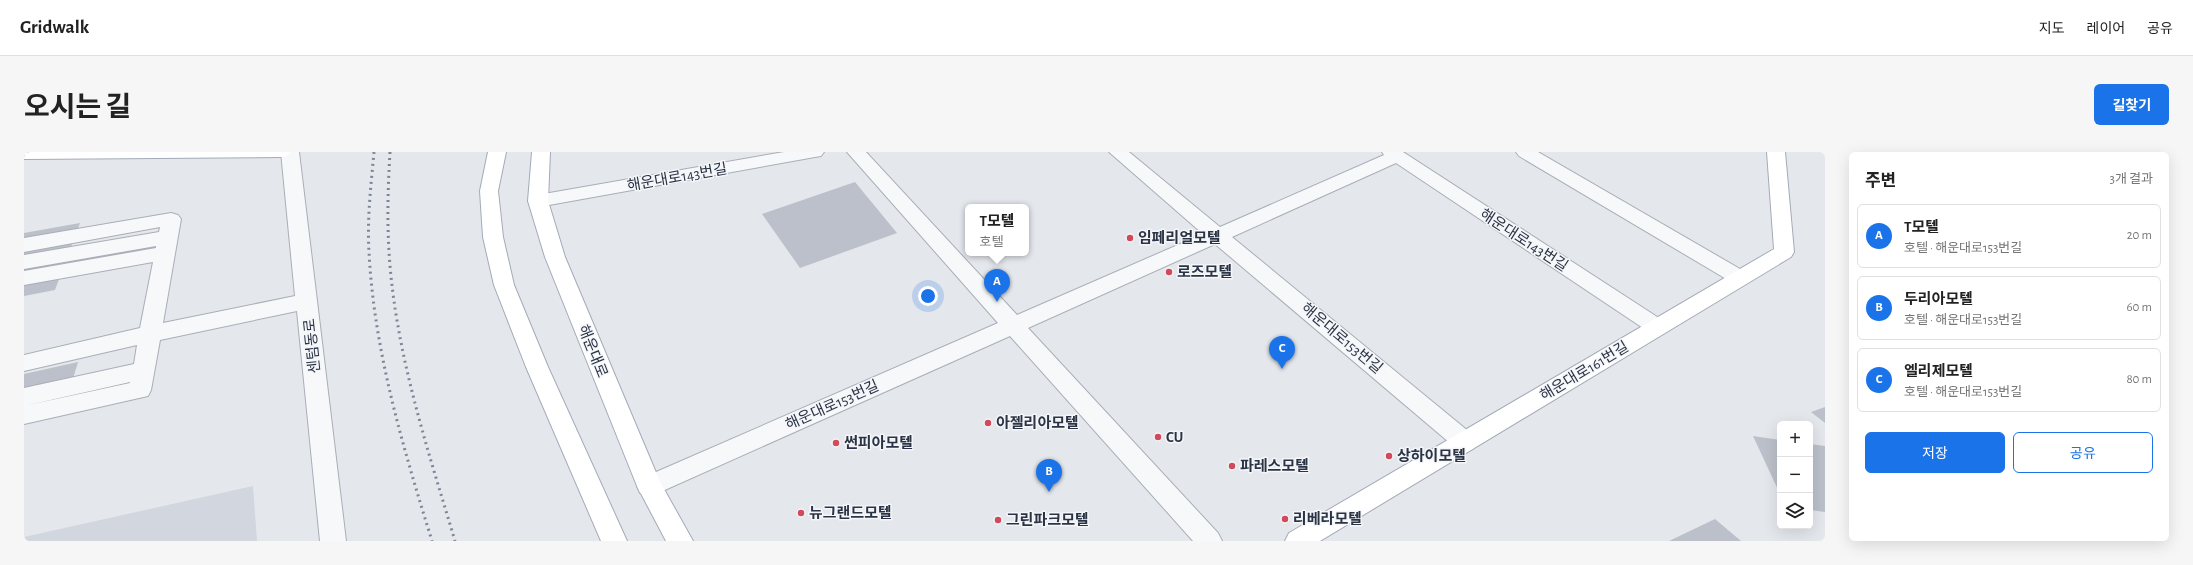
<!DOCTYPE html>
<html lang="ko">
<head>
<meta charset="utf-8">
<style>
  :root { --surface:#fff; --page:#f6f6f6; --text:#222; --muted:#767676; --line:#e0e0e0; --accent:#1a73e8 }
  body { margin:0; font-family:"Alegreya Sans","Noto Sans KR",sans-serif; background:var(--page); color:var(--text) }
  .controls { position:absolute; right:12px; bottom:12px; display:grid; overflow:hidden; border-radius:6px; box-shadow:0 4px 16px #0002 }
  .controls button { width:36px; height:36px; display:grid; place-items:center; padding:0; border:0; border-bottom:1px solid var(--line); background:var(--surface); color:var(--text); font:20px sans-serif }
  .you { position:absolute; left:904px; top:144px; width:14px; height:14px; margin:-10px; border:3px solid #fff; border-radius:50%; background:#1a73e8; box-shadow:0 0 0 6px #1a73e833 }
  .badge { display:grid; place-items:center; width:26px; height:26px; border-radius:50%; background:var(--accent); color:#fff; font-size:13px; font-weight:700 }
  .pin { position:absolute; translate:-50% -33px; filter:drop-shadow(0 1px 2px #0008) }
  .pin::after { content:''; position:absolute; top:21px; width:14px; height:12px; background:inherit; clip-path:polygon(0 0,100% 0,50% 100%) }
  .popup { position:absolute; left:941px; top:52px; width:64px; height:52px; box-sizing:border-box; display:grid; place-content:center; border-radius:6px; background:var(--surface); filter:drop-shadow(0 1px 3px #0005); font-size:13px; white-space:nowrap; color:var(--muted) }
  .popup b { font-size:15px; color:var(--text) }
  .popup::after { content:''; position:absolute; left:50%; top:100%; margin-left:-8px; border:8px solid transparent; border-top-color:var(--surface) }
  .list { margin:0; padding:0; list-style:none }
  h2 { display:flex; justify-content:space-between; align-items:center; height:52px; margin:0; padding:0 16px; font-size:17px }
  h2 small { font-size:13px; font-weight:400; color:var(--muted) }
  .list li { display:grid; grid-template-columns:26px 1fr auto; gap:12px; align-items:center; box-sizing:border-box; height:64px; margin:0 8px 8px; padding:0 8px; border:1px solid var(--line); border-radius:6px }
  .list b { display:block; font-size:15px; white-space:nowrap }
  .list p { margin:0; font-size:13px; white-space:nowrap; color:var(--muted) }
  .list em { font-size:13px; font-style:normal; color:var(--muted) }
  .actions { display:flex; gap:8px; padding:12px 16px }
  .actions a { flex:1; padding:9px 0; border:1px solid var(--accent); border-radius:6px; text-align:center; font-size:14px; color:var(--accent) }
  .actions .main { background:var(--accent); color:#fff }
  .icon { flex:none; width:22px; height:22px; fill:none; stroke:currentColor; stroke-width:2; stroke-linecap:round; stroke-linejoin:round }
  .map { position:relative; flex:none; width:1801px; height:389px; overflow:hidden; border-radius:6px }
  header { display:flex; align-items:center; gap:24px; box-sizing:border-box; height:56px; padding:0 20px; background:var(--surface); border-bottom:1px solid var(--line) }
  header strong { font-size:19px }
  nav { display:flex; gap:22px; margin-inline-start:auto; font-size:14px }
  .intro { display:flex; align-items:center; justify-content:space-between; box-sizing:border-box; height:96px; padding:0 24px }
  h1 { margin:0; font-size:28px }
  .button { padding:10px 18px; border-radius:6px; background:var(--accent); color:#fff; font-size:14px; font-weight:700 }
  main { display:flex; gap:24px; padding:0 24px }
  aside { flex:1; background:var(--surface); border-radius:6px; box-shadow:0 4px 16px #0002 }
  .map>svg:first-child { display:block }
  .built { fill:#d2d6de }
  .building { fill:#bbc0ca }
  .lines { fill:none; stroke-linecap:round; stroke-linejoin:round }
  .minor-casing { stroke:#a9aeb7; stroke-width:2 }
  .major-casing { stroke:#a3abb8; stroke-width:2 }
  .minor { fill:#f7f8fa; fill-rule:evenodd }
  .major { fill:#fff; fill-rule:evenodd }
  .rail { stroke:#7d8696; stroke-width:3; stroke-dasharray:2 4; stroke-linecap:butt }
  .poi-dot { fill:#d1495b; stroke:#f4f6f9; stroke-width:1.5 }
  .labels { text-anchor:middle; stroke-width:3; stroke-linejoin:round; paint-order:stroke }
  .street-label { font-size:15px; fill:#2b3445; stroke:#f4f6f9 }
  .poi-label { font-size:15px; font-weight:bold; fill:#2b3445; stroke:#f4f6f9; text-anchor:start }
</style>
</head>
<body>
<header>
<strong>Gridwalk</strong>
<nav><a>지도</a><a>레이어</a><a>공유</a></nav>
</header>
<div class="intro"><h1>오시는 길</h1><a class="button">길찾기</a></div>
<main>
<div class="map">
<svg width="1801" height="389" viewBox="0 0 1801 389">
  <rect width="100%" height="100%" fill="#e4e7ec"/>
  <path class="built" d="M229,334L233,389H0V385Z"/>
  <path class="building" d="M831,30L873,81L776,116L738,62Z
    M56,71L31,138L0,144V81Z
    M54,210L38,263L0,272V222Z
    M1801,255V271L1787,260Z
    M1729,284L1756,288V342Z
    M1786,292L1801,294V360L1786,358Z
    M1691,367L1717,389H1645Z"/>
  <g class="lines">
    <defs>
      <path id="minor" d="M257,0H275L322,389H296L273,159L136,188L127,238L124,244L0,272V254L106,231V230L0,254V236L110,212L113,193L0,219V203L116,176L129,110L0,133V119L132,96V94L0,117V103L135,80L136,75L0,100V86L147,61L154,63L157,67L139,171L271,144Z
        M760,0H800L797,4L791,5L514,55L507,53L504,49L507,45L514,43Z
        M823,0H842L993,163L1179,82L1085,0H1105L1196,75L1360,3L1358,0H1379L1641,170L1644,175L1641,180L1633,183L1625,180L1372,11L1208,85L1449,283L1453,290L1449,297L1441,300L1433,297L1191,92L1004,176L1194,381L1198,389H1169L986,184L634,341L625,344L616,341L613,334L616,327L974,171Z
        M1492,0H1514L1723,121L1726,126L1723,131L1716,133L1709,131L1495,4Z"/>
      <path id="major" d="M0,0H266L263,4L257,5L0,7Z
        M464,0H482L474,39L479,85L490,133L524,215L603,389H577L502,215L470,133L459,85L456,39Z
        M508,0H526L524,49L541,105L636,330L669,389H642L613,334L521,105L504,49Z
        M1743,0H1761L1770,100L1767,105L1296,389H1261L1265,381L1750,97Z"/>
    </defs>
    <use href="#minor" class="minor-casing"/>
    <use href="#major" class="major-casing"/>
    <use href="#minor" class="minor"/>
    <use href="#major" class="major"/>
    <path class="rail" d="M350,0C347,33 343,66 345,100C350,199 379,295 408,389
      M366,0C364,33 363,66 365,100C371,199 403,295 431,389"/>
  </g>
  <g class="poi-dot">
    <circle cx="1106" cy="86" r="4"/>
    <circle cx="1145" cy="120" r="4"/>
    <circle cx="964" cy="271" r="4"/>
    <circle cx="1134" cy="285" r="4"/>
    <circle cx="812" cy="291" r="4"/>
    <circle cx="1365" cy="304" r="4"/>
    <circle cx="1208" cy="314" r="4"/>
    <circle cx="777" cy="361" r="4"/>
    <circle cx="1261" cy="367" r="4"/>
    <circle cx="974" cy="368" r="4"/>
  </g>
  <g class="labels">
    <g class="street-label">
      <text transform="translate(653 25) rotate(-10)" y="5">해운대로143번길</text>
      <text transform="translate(1500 88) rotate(33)" y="5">해운대로143번길</text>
      <text transform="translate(1318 186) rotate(40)" y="5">해운대로153번길</text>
      <text transform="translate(288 194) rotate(-96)" y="5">센텀동로</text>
      <text transform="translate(569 199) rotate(68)" y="5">해운대로</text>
      <text transform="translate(1560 219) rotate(-31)" y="5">해운대로161번길</text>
      <text transform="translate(808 253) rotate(-24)" y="5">해운대로153번길</text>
    </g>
    <g class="poi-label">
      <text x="1114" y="91">임페리얼모텔</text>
      <text x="1153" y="125">로즈모텔</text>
      <text x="972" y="276">아젤리아모텔</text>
      <text x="1142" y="290">CU</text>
      <text x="820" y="296">썬피아모텔</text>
      <text x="1373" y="309">상하이모텔</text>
      <text x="1216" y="319">파레스모텔</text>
      <text x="785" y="366">뉴그랜드모텔</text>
      <text x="1269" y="372">리베라모텔</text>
      <text x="982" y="373">그린파크모텔</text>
    </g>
  </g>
</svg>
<div class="controls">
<button>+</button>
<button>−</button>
<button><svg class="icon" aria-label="layers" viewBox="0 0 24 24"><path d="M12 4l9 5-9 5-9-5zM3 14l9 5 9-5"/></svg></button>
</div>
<div class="you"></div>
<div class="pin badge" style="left:973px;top:150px">A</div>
<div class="popup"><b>T모텔</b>호텔</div>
<div class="pin badge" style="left:1025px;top:340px">B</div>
<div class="pin badge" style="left:1258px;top:217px">C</div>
</div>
<aside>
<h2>주변<small>3개 결과</small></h2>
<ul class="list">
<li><span class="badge">A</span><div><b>T모텔</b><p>호텔 · 해운대로153번길</p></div><em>20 m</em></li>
<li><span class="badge">B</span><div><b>두리아모텔</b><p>호텔 · 해운대로153번길</p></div><em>60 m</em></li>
<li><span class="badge">C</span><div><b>엘리제모텔</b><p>호텔 · 해운대로153번길</p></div><em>80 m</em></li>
</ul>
<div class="actions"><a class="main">저장</a><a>공유</a></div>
</aside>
</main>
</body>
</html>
